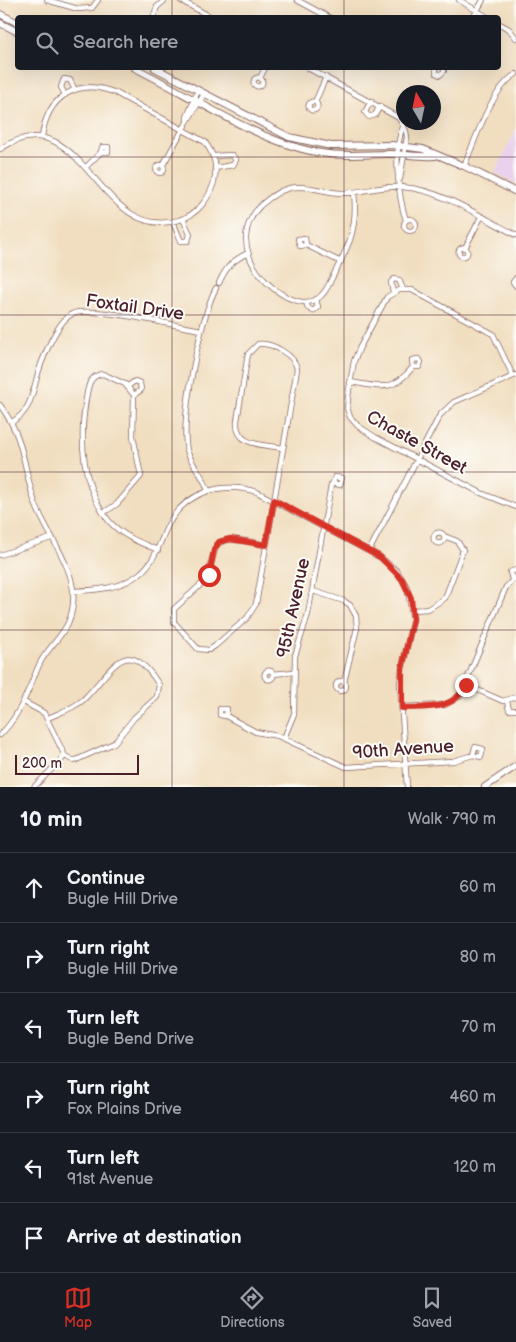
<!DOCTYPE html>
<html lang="en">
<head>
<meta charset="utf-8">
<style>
  :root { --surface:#171b24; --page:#242831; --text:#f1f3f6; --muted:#9ea1a6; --line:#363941; --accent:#d93025 }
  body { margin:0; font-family:"Balsamiq Sans",sans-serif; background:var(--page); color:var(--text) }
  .compass { position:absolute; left:396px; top:85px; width:45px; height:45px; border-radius:50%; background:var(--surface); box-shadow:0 5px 20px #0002; rotate:351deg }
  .scale { position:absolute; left:15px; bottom:12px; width:124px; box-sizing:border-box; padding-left:5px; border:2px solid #4a1f2b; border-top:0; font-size:14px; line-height:18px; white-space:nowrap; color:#4a1f2b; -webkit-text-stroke:4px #fdfcf7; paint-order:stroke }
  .stop { position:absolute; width:15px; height:15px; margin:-11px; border:4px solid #d93025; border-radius:50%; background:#fff }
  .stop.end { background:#d93025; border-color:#fff; box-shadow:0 1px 5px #0008 }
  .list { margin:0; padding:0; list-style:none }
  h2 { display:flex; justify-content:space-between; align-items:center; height:65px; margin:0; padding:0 20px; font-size:21px }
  h2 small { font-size:16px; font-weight:400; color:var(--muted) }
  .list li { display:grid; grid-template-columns:32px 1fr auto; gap:15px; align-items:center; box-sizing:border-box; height:70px; padding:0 20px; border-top:1px solid var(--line) }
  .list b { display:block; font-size:19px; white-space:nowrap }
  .list p { margin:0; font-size:16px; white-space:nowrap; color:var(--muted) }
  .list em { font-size:16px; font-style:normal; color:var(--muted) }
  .icon { flex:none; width:28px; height:28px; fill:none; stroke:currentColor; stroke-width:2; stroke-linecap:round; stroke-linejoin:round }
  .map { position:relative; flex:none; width:516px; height:787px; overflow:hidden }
  .search { position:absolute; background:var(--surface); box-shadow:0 5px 20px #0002; left:15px; right:15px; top:15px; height:55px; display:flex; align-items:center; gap:12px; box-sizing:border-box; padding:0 18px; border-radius:5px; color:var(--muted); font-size:19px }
  .sheet { height:485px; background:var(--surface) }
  nav { display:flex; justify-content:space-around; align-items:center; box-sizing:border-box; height:70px; border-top:1px solid var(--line); background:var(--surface); font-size:14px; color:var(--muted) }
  nav a { display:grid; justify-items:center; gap:2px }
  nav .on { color:var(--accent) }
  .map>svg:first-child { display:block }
  .built { fill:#ead1ed }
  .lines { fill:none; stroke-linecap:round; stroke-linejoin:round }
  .street-casing { stroke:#84625f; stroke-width:6 }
  .secondary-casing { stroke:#84625f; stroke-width:8 }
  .street { stroke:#fff; stroke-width:4.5 }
  .secondary { stroke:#fff; stroke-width:6 }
  .route { stroke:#d93025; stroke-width:6 }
  .grid { fill:none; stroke:#4a1f2b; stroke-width:1; stroke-opacity:0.55 }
  .labels { text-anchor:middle; stroke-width:4; stroke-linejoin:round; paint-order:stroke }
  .street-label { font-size:18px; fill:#4a1f2b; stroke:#fdfcf7 }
</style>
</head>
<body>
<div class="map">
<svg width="516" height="787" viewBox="0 0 516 787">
  <rect width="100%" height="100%" fill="#fdfcf7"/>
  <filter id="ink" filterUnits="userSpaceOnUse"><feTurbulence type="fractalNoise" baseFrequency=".02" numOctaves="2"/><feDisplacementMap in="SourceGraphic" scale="10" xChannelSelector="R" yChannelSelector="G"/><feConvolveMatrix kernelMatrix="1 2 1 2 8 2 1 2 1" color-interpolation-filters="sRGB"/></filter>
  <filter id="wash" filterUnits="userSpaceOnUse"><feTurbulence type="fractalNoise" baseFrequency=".0096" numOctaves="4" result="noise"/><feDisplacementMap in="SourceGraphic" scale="20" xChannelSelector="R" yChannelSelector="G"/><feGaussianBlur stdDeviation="1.12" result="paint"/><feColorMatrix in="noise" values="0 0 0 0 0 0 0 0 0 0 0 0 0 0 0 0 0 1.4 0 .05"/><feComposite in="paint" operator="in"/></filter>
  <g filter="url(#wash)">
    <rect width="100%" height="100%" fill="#f1dec0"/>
    <path class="built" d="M516,129V184L495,173Z"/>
  </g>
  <g filter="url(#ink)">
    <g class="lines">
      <defs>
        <path id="street" d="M47,0L78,9L92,8L98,0
          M180,0L213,18
          M297,0L330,18
          M459,0L489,18
          M153,18L157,7L165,0
          M473,18L483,0
          M498,23L509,29L516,38
          M308,68L399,118L406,131L407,137L400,179
          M436,68V73L440,75L444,71V68
          M253.5 82a4.5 4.5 0 1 1 9 0a4.5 4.5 0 1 1-9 0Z
          M260,78L265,68
          M65,95L61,87L64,79L70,80L75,90
          M371,101L365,112L369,117L375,115L380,106
          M308.5 106a4.5 4.5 0 1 1 9 0a4.5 4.5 0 1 1-9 0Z
          M315,102L326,77
          M187,122L204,94
          M403,127C393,148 398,197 406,220
          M0,149C84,94 97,245 179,220C197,215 209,199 214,182C218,166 214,155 205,142L116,93C78,77 47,96 42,137
          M214,156L232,155L236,160L233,165L215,168
          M156 169a4 4 0 1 1 8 0a4 4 0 1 1-8 0Z
          M163,165L187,122V117L198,91
          M464,166C476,139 491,89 516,74
          M86,167L101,152L102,147H108V152H101
          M354,192C358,229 349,246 332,278C329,285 324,295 317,299C306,305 295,301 285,296C252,278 230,236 261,205C269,198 279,190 290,188C307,184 325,193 342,193C362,193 382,185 402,187C440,189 483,218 516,235
          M404 225a6 6 0 1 1 12 0a6 6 0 1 1-12 0Z
          M173,222L181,241H188L190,234L183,219
          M306,245L305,238L298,239L300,246L306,245L341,262
          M458.5 252a4.5 4.5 0 1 1 9 0a4.5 4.5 0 1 1-9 0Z
          M465,248L481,217
          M516,278L513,282L516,286
          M219,283C226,267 233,260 248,253
          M393,293L391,282L394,279L399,280L403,289
          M306,302L308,308L313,311L318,307L316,299
          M513,376L493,334L412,290H399L387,297L360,347L354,361L349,390L347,408L350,417L358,426L375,437L481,493L516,507
          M351,382C380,387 392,393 413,367H419L421,362L419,359L412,360L413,367
          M128,386L135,381L140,383L141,390L134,395
          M0,405C25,439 22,462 34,500C48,541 88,577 68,623C61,638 47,649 40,663C28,689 21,715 0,735
          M12,422C29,412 31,399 36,381C40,364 56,322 72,314C90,305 176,326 201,330
          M208,491C204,475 191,465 187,450C180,420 201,315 216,288
          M103,513L117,504L141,476L133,436L134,395L125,384L103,374C89,375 88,387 86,399C79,439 82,488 109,521C122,536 141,543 158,550
          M433.5 538a5.5 5.5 0 1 1 11 0a5.5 5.5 0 1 1-11 0Z
          M266,545C251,543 226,533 216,546L206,580L174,609V622L198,649L209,650L215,646L247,618L256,604L297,369C295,355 271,342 258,344L248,354L237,421C235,447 264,444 283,448
          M369,551L440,415L454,402L516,375
          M0,555L51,538
          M512,580L510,572L516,570
          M74,591C97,590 120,589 139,574C156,561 159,543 168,525C185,492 222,481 257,492L380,557L397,571L407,587L413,619L402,669L400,684L407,787
          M313,591L344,601L350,605L356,616L357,628L344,682
          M413,610L428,609L445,598L463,550L457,541L444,536
          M264.5 675a4.5 4.5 0 1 1 9 0a4.5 4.5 0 1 1-9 0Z
          M273,674L294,672
          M336 686a5 5 0 1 1 10 0a5 5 0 1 1-10 0Z
          M466,685L503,701L516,697
          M507,701L509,710H516
          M24,702L44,713L65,756L74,761L114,743L134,718L157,697L159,685C125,631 113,671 83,700C74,708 59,713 48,718
          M402,707L445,705L460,696L506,587L516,577
          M226,716L227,709H220V715L226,716L256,732L278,736L346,767L453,761L473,755L481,757L483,749L475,747L473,755
          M284,738L294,714L295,656L308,614L331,485L333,483L335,477L342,478L340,485L333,483
          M34,787L65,756"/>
        <path id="secondary" d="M0,14L18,23
          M0,23L18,32
          M135,68C192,96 259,143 321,153C344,157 366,154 389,154C405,154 419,157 435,156
          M155,68L289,137L331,146L392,145L423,149L464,166L516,192
          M485,787L516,766"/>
      </defs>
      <use href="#street" class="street-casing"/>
      <use href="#secondary" class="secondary-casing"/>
      <use href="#street" class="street"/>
      <use href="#secondary" class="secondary"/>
    </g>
  </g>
  <g class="lines" filter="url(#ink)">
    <path class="route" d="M209,575L214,550L219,542L230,539L266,545L274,500L380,557L402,579L411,598L413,619L402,669V708C427,707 454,711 466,685"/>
  </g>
  <path class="grid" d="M172,0V18M344,0V18M172,68V787M344,68V787M0,157H516M0,315H516M0,472H516M0,630H516"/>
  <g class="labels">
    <g class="street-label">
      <text transform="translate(135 307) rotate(8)" y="6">Foxtail Drive</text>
      <text transform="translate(417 442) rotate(29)" y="6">Chaste Street</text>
      <text transform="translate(293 608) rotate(-78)" y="6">95th Avenue</text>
      <text transform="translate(403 749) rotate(-4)" y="6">90th Avenue</text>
    </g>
  </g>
</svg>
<svg class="compass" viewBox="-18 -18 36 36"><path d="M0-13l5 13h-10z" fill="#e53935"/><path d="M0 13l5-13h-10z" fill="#9ea1a6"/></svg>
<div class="scale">200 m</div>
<div class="stop" style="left:209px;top:575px"></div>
<div class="stop end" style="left:466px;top:685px"></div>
<div class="search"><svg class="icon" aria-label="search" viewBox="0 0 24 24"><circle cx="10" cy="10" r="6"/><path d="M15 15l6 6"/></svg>Search here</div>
</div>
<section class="sheet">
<h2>10 min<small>Walk · 790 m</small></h2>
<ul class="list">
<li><svg class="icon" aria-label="ahead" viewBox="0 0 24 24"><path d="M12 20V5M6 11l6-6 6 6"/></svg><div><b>Continue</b><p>Bugle Hill Drive</p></div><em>60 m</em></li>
<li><svg class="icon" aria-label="right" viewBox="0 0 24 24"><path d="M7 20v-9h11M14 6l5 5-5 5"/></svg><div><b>Turn right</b><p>Bugle Hill Drive</p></div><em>80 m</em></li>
<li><svg class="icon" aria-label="left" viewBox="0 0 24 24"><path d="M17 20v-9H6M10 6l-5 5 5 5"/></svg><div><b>Turn left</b><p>Bugle Bend Drive</p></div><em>70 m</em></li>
<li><svg class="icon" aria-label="right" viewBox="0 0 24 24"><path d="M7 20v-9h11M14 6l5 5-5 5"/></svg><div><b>Turn right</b><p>Fox Plains Drive</p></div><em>460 m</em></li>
<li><svg class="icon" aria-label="left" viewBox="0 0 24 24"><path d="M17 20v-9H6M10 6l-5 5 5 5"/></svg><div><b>Turn left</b><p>91st Avenue</p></div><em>120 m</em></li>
<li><svg class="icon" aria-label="arrive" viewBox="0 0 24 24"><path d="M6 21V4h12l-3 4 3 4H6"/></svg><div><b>Arrive at destination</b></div></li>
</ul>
</section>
<nav>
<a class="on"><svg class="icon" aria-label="map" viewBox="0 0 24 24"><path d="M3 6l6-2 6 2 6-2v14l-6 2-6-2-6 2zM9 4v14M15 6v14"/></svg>Map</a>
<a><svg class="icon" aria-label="directions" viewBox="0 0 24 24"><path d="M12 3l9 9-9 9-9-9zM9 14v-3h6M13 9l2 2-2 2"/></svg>Directions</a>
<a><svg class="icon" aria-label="saved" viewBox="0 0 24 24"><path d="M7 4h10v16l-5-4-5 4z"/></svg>Saved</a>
</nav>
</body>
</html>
